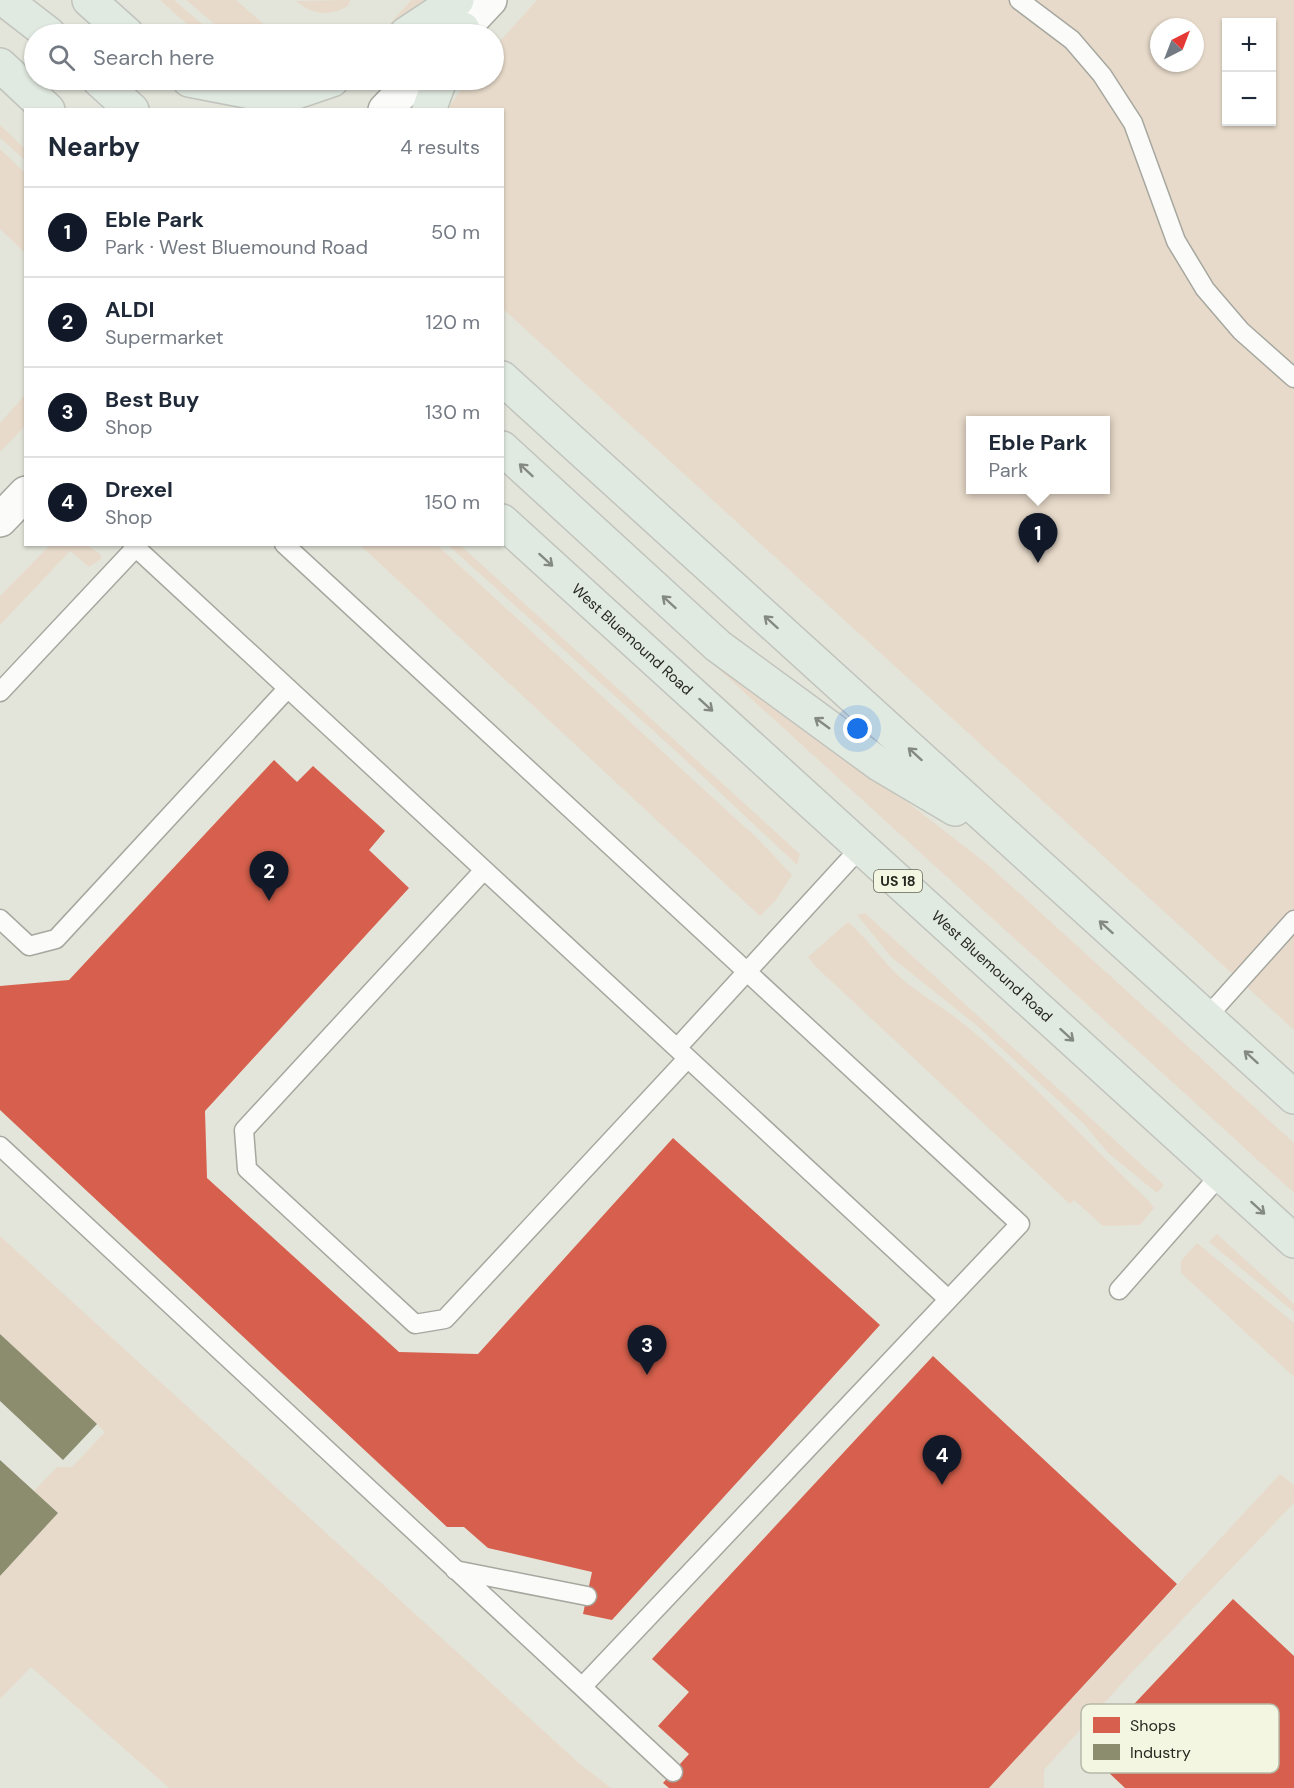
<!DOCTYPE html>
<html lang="en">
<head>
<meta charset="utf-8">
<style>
  :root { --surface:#fff; --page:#f6f6f7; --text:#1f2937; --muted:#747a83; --line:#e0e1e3; --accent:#111827 }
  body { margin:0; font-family:"DM Sans",sans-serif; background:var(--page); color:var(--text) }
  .controls { position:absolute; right:18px; top:18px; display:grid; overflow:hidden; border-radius:0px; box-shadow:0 2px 4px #0004 }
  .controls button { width:54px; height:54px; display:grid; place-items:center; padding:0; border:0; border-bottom:2px solid var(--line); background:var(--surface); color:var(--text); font:30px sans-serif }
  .compass { position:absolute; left:1150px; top:18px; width:54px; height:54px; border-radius:50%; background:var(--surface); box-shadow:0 2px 4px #0004; rotate:42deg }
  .you { position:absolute; left:858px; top:729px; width:21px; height:21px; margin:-15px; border:4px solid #fff; border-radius:50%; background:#1a73e8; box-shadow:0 0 0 9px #1a73e833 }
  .badge { display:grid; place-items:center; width:39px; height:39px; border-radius:50%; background:var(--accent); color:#fff; font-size:20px; font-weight:700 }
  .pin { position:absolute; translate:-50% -50px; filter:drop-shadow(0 2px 3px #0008) }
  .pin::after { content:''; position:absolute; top:32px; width:21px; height:18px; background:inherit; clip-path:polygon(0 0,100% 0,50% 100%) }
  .popup { position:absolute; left:966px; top:416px; width:144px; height:78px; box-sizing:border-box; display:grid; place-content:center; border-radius:0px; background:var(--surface); filter:drop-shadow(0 2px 4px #0005); font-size:20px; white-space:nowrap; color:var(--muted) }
  .popup b { font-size:22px; color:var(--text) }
  .popup::after { content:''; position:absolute; left:50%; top:100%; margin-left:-12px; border:12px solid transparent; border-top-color:var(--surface) }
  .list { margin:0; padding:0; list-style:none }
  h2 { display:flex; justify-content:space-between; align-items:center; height:78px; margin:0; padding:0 24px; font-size:26px }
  h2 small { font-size:20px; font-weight:400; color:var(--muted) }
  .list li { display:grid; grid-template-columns:39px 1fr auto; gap:18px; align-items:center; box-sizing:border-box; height:90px; padding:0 24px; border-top:2px solid var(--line) }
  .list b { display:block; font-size:22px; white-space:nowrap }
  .list p { margin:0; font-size:20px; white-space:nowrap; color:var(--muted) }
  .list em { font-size:20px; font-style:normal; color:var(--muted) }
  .icon { flex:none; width:33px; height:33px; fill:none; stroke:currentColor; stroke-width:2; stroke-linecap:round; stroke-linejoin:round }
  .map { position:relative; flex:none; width:1294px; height:1788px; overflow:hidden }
  .search { position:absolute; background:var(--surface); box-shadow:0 2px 4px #0004; left:24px; top:24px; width:480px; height:66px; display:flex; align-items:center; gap:15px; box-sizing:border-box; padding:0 21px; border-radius:33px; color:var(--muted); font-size:22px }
  .panel { position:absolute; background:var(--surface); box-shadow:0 2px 4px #0004; left:24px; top:108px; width:480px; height:438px; border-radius:0px }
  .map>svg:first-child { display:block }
  .green { fill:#e7daca; fill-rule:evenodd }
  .shops { fill:#d6604d }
  .industry { fill:#8c8c6e }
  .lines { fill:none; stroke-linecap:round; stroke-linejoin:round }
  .service-casing { stroke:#a6a79f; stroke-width:21 }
  .minor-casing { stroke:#a6a79f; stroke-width:36 }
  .primary-casing { stroke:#c1c3bd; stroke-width:36 }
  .service { stroke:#fbfbf9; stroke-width:18 }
  .minor { stroke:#fbfbf9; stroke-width:33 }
  .primary { stroke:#e1eae1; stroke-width:33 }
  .oneway { stroke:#848a81 }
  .labels { text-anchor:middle; stroke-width:6; stroke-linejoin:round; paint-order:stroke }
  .shield { fill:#f3f7e2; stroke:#64675b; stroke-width:1.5 }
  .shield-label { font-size:14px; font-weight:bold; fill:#272921 }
  .street-label { font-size:15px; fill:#272921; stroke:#f3f7e2 }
  .key { fill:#f3f7e2; stroke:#b6b9a8; stroke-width:1.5 }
  .key-label { font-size:16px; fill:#272921 }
</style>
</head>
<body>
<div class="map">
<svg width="1294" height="1788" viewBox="0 0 1294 1788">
  <rect width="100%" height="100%" fill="#e3e5da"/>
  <path class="green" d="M160,0H174L214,34H198Z
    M186,0H236L275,34H226Z
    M350,0L348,6C329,17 313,15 296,1Z
    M411,0H425L386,34H374L388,26Z
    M537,0H1294V1030L503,309L502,110H447L468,80H494V48ZM1226,22H1272V122H1226ZM1159,27H1195V63H1159ZM970,420H1106V490H970Z
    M0,125L25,149V160L0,138Z
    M0,149L25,173V253L0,229Z
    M25,395V426L0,452V423Z
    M50,545H87L101,555V559L89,567L70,551L0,625V596Z
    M360,545H437L759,840L792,875L776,900L760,916Z
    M448,545H460L800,854L797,865L680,755Z
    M695,637L987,864L1294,1143V1193L690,643Z
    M865,913L1164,1185L1157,1193L1108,1153L1083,1123L976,1025L891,957L857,915Z
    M848,922C868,939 882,961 901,978C921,995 944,1008 964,1024C1030,1079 1087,1143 1149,1201L1154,1208L1140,1225L1103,1226L1074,1200L1070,1204L816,967L808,957Z
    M1217,1234L1294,1304V1312L1209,1242Z
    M0,1236L580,1764L611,1788H169L31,1667L0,1699V1576L58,1513L34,1491L57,1467H72L105,1432L0,1334Z
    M1197,1243L1294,1323V1377L1181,1273V1261Z
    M1280,1474L1294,1485V1503L1133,1671L1044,1770V1788H989Z"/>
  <path class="shops" d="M274,760L297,782L313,766L385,831L369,850L409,888L205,1111L207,1178L399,1352L478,1354L673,1138L880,1325L612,1620L583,1614L592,1572L488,1548L464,1527H447L0,1110V986L69,980Z
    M933,1356L1177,1584L989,1788H669L663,1783L689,1754L658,1726L689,1692L652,1659Z
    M1233,1599L1294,1656V1788H1125L1088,1753Z"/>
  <path class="industry" d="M0,1334L97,1424L63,1460L0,1401Z
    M0,1460L58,1513L0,1576Z"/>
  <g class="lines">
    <defs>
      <path id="service" d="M1019,0L1072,40L1102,75L1133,123L1176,241L1205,289L1241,331L1294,378
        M132,544L948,1299
        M0,692L139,544
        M484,870L244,1130L247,1169L415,1324L445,1319L687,1059
        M0,919L29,946L56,939L288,688
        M1207,1017L1294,920
        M677,1048L861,847
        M0,1146L582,1687L1020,1224L284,544
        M1119,1290L1221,1174
        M455,1570L587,1596
        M582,1687L673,1772"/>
      <path id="minor" d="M458,34L490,0
        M385,110L414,80
        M0,520L26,493"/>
      <g id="primary">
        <path d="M5,0L49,34"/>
        <path d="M89,0L127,34"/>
        <path d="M406,34L457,0"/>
        <path d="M460,34L463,29"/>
        <path d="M0,65L48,110"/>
        <path d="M99,80L132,110"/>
        <path d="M189,80L266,95H288L332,80"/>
        <path d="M429,110L440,80"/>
        <path d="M502,378L1294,1097"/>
        <path d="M502,448L718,646L879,764L955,809"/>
        <path id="s1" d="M502,521L1294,1241"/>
      </g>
    </defs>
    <use href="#service" class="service-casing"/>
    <use href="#minor" class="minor-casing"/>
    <use href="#primary" class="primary-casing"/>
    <use href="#service" class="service"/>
    <use href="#minor" class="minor"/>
    <use href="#primary" class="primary"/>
  </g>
  <defs><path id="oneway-shaft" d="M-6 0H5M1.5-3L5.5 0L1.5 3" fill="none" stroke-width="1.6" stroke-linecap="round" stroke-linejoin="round" transform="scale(1.5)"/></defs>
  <g class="oneway">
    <use href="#oneway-shaft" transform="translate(526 470) rotate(-137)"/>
    <use href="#oneway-shaft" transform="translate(546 560) rotate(42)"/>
    <use href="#oneway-shaft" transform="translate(669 602) rotate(-138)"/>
    <use href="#oneway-shaft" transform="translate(771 622) rotate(-138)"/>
    <use href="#oneway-shaft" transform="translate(706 705) rotate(42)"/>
    <use href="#oneway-shaft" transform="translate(822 723) rotate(-144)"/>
    <use href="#oneway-shaft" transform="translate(915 754) rotate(-138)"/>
    <use href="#oneway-shaft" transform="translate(1106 927) rotate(-138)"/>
    <use href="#oneway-shaft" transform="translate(1067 1035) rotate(42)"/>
    <use href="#oneway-shaft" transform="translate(1251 1057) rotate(-138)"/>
    <use href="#oneway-shaft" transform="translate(1258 1208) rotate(42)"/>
  </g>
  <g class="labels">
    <rect class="shield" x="874" y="870" width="48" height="22" rx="4.5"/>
    <g class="shield-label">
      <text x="898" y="886">US 18</text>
    </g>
    <g class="street-label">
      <text dy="5" stroke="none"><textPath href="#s1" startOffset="176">West Bluemound Road</textPath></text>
      <text dy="5" stroke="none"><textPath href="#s1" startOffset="662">West Bluemound Road</textPath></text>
    </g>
  </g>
  <rect x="1081" y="1704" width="198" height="69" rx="9" class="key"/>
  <rect x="1093" y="1717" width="27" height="16" fill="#d6604d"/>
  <rect x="1093" y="1744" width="27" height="16" fill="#8c8c6e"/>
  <g class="key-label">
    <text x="1130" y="1731">Shops</text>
    <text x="1130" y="1758">Industry</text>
  </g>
</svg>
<div class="controls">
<button>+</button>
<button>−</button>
</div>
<svg class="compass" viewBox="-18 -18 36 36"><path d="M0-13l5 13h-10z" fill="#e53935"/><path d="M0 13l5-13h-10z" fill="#747a83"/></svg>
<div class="you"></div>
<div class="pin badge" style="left:1038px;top:563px">1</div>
<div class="popup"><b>Eble Park</b>Park</div>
<div class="pin badge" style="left:269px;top:901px">2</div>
<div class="pin badge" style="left:647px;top:1375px">3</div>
<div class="pin badge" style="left:942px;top:1485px">4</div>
<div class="search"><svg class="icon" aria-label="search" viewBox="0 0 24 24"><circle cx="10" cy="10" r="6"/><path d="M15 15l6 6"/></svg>Search here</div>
<section class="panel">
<h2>Nearby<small>4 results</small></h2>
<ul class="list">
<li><span class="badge">1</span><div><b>Eble Park</b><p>Park · West Bluemound Road</p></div><em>50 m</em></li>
<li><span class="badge">2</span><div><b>ALDI</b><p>Supermarket</p></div><em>120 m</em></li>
<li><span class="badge">3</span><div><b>Best Buy</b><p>Shop</p></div><em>130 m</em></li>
<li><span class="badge">4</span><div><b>Drexel</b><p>Shop</p></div><em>150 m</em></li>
</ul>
</section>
</div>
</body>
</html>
